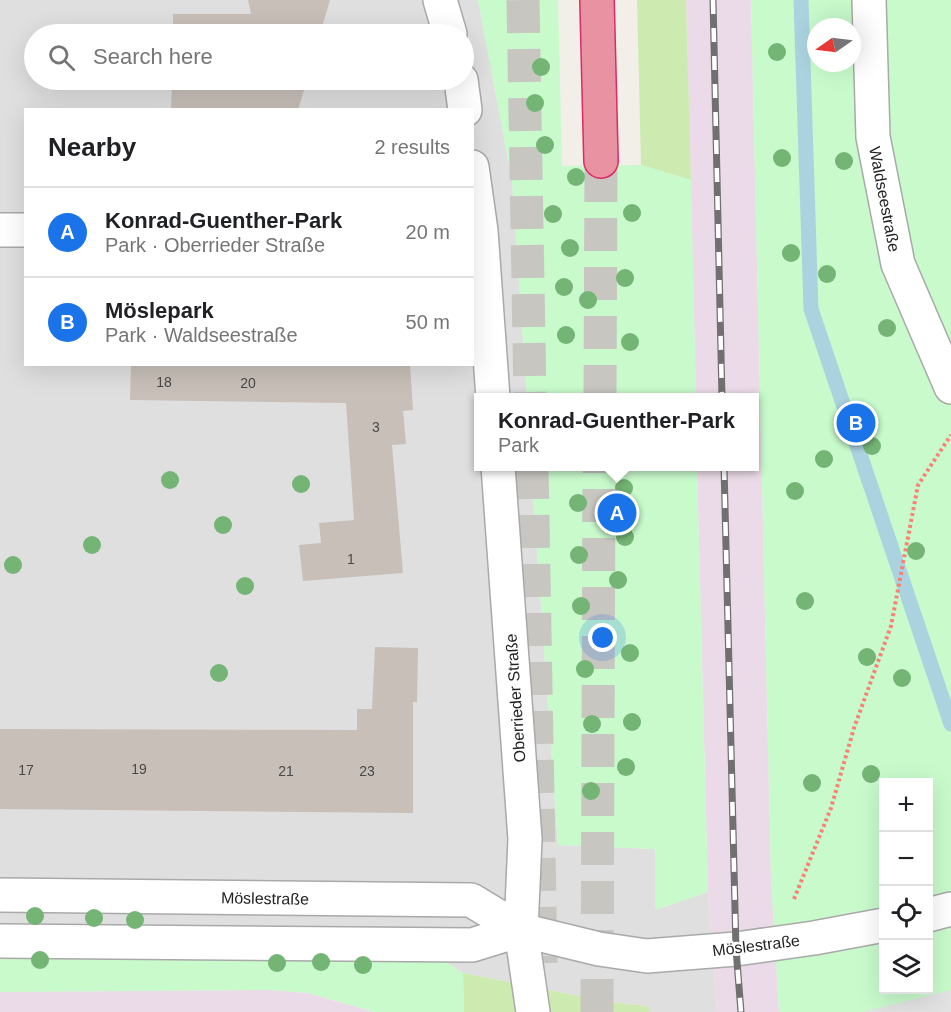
<!DOCTYPE html>
<html lang="en">
<head>
<meta charset="utf-8">
<style>
  :root { --surface:#fff; --page:#f6f6f6; --text:#202124; --muted:#757577; --line:#e0e0e0; --accent:#1a73e8 }
  body { margin:0; font-family:Helvetica,sans-serif; background:var(--page); color:var(--text) }
  .controls { position:absolute; right:18px; bottom:18px; display:grid; overflow:hidden; border-radius:0px; box-shadow:0 6px 24px #0002 }
  .controls button { width:54px; height:54px; display:grid; place-items:center; padding:0; border:0; border-bottom:2px solid var(--line); background:var(--surface); color:var(--text); font:30px sans-serif }
  .compass { position:absolute; left:807px; top:18px; width:54px; height:54px; border-radius:50%; background:var(--surface); box-shadow:0 6px 24px #0002; rotate:256deg }
  .you { position:absolute; left:603px; top:638px; width:21px; height:21px; margin:-15px; border:4px solid #fff; border-radius:50%; background:#1a73e8; box-shadow:0 0 0 9px #1a73e833 }
  .badge { display:grid; place-items:center; width:39px; height:39px; border-radius:50%; background:var(--accent); color:#fff; font-size:20px; font-weight:700 }
  .pin { position:absolute; translate:-50% -50%; border:3px solid #fff; box-shadow:0 2px 6px #0006 }
  .popup { position:absolute; left:474px; top:393px; width:285px; height:78px; box-sizing:border-box; display:grid; place-content:center; border-radius:0px; background:var(--surface); filter:drop-shadow(0 2px 4px #0005); font-size:20px; white-space:nowrap; color:var(--muted) }
  .popup b { font-size:22px; color:var(--text) }
  .popup::after { content:''; position:absolute; left:50%; top:100%; margin-left:-12px; border:12px solid transparent; border-top-color:var(--surface) }
  .list { margin:0; padding:0; list-style:none }
  h2 { display:flex; justify-content:space-between; align-items:center; height:78px; margin:0; padding:0 24px; font-size:26px }
  h2 small { font-size:20px; font-weight:400; color:var(--muted) }
  .list li { display:grid; grid-template-columns:39px 1fr auto; gap:18px; align-items:center; box-sizing:border-box; height:90px; padding:0 24px; border-top:2px solid var(--line) }
  .list b { display:block; font-size:22px; white-space:nowrap }
  .list p { margin:0; font-size:20px; white-space:nowrap; color:var(--muted) }
  .list em { font-size:20px; font-style:normal; color:var(--muted) }
  .icon { flex:none; width:33px; height:33px; fill:none; stroke:currentColor; stroke-width:2; stroke-linecap:round; stroke-linejoin:round }
  .map { position:relative; flex:none; width:951px; height:1012px; overflow:hidden }
  .search { position:absolute; background:var(--surface); box-shadow:0 6px 24px #0002; left:24px; top:24px; width:450px; height:66px; display:flex; align-items:center; gap:15px; box-sizing:border-box; padding:0 21px; border-radius:33px; color:var(--muted); font-size:22px }
  .panel { position:absolute; background:var(--surface); box-shadow:0 6px 24px #0002; left:24px; top:108px; width:450px; height:258px; border-radius:0px }
  .map>svg:first-child { display:block }
  .residential { fill:#e0dfdf; fill-rule:evenodd }
  .industrial { fill:#ebdbe8 }
  .grass { fill:#cdebb0 }
  .park { fill:#c8facc; fill-rule:evenodd }
  .parking { fill:#e2e2e2 }
  .lines { fill:none; stroke-linecap:round; stroke-linejoin:round }
  .stream { stroke:#aad3df; stroke-width:15 }
  .building { fill:#c7bfb8 }
  .highway-tunnel { stroke:#c8c6c1; stroke-width:33; stroke-dasharray:33 16; stroke-linecap:butt }
  .street-casing { stroke:#a9a9a9; stroke-width:36 }
  .highway-casing { stroke:#dc2a67; stroke-width:36 }
  .path { stroke:#fa8072; stroke-width:4; stroke-dasharray:3 3; stroke-linecap:butt }
  .street { stroke:#fff; stroke-width:33 }
  .highway { stroke:#e892a2; stroke-width:33 }
  .rail-casing { stroke:#707070; stroke-width:7 }
  .rail { stroke:#fff; stroke-width:4.5; stroke-dasharray:14; stroke-linecap:butt }
  .tree { fill:#74b475 }
  .labels { text-anchor:middle; stroke-width:4.5; stroke-linejoin:round; paint-order:stroke }
  .number-label { font-size:14px; fill:#4b4948 }
  .street-label { font-size:16px; fill:#222; stroke:#fff }
</style>
</head>
<body>
<div class="map">
<svg width="951" height="1012" viewBox="0 0 951 1012">
  <rect width="100%" height="100%" fill="#f2efe9"/>
  <path class="residential" d="M0,0H478L512,180L527,397L479,398V466L531,467L558,845L655,849V910L708,892L717,1012H650L647,1006L609,1002L463,973L446,962L0,951ZM34,34H464V80H34ZM26,110H472V364H26Z"/>
  <path class="industrial" d="M686,0H751L771,878L779,1012H717L708,892L697,467L755,466V398L696,397Z
    M270,990L308,993L374,1012H0V992Z"/>
  <path class="grass" d="M637,0H686L691,180L641,165Z
    M463,973L609,1002L647,1006L650,1012H464Z"/>
  <path class="park" d="M478,0H558L562,166L641,165L691,180L696,397H527L512,180Z
    M751,0H951V1012H779L771,878ZM816,27H852V63H816ZM884,782H928V990H884Z
    M531,467H697L708,892L655,910V849L558,845Z
    M0,951L446,962L463,973L464,1012H375L308,993L270,990L0,992Z"/>
  <path class="parking" d="M951,990V1012H863Z"/>
  <g class="lines">
    <path class="stream" d="M801,0L811,309L951,724"/>
  </g>
  <path class="building" d="M248,0H330L320,34H173V14H251Z
    M172,80H307L298,110H171Z
    M131,364H410L413,410L403,411L406,444L392,445L403,573L303,581L299,545L321,543L319,523L354,520L346,403L130,400Z
    M375,647L418,648L417,702H413V813L0,809V729L357,730V709H372Z"/>
  <g class="lines">
    <path class="highway-tunnel" d="M523,0L530,398
      M600,398L601,161
      M532,466L541,963
      M597,1012L599,466"/>
    <defs>
      <path id="street" d="M440,0L450,34
        M869,0L873,137L898,264L951,387
        M461,80L465,110
        M472,167L481,231L493,398
        M0,230H26
        M498,466L525,839L521,930L533,1012
        M0,895L471,900L521,930L599,949L647,956L736,949L814,938L884,925
        M928,915L951,909
        M0,941L472,945L521,930"/>
      <path id="highway" d="M597,0L601,161"/>
    </defs>
    <use href="#street" class="street-casing"/>
    <use href="#highway" class="highway-casing"/>
    <path class="path" d="M794,899L831,808L854,728L891,626L918,485L951,435"/>
    <use href="#street" class="street"/>
    <use href="#highway" class="highway"/>
    <defs>
      <path id="rail" d="M713,0L722,398
        M724,466L736,949L741,1012"/>
    </defs>
    <use href="#rail" class="rail-casing"/>
    <use href="#rail" class="rail"/>
  </g>
  <g class="tree">
    <circle cx="777" cy="52" r="9"/>
    <circle cx="541" cy="67" r="9"/>
    <circle cx="535" cy="103" r="9"/>
    <circle cx="545" cy="145" r="9"/>
    <circle cx="782" cy="158" r="9"/>
    <circle cx="844" cy="161" r="9"/>
    <circle cx="576" cy="177" r="9"/>
    <circle cx="632" cy="213" r="9"/>
    <circle cx="553" cy="214" r="9"/>
    <circle cx="570" cy="248" r="9"/>
    <circle cx="791" cy="253" r="9"/>
    <circle cx="827" cy="274" r="9"/>
    <circle cx="625" cy="278" r="9"/>
    <circle cx="564" cy="287" r="9"/>
    <circle cx="588" cy="300" r="9"/>
    <circle cx="887" cy="328" r="9"/>
    <circle cx="566" cy="335" r="9"/>
    <circle cx="630" cy="342" r="9"/>
    <circle cx="872" cy="446" r="9"/>
    <circle cx="824" cy="459" r="9"/>
    <circle cx="170" cy="480" r="9"/>
    <circle cx="301" cy="484" r="9"/>
    <circle cx="624" cy="488" r="9"/>
    <circle cx="795" cy="491" r="9"/>
    <circle cx="578" cy="503" r="9"/>
    <circle cx="223" cy="525" r="9"/>
    <circle cx="625" cy="537" r="9"/>
    <circle cx="92" cy="545" r="9"/>
    <circle cx="916" cy="551" r="9"/>
    <circle cx="579" cy="555" r="9"/>
    <circle cx="13" cy="565" r="9"/>
    <circle cx="618" cy="580" r="9"/>
    <circle cx="245" cy="586" r="9"/>
    <circle cx="805" cy="601" r="9"/>
    <circle cx="581" cy="606" r="9"/>
    <circle cx="630" cy="653" r="9"/>
    <circle cx="867" cy="657" r="9"/>
    <circle cx="585" cy="669" r="9"/>
    <circle cx="219" cy="673" r="9"/>
    <circle cx="902" cy="678" r="9"/>
    <circle cx="632" cy="722" r="9"/>
    <circle cx="592" cy="724" r="9"/>
    <circle cx="626" cy="767" r="9"/>
    <circle cx="871" cy="774" r="9"/>
    <circle cx="812" cy="783" r="9"/>
    <circle cx="591" cy="791" r="9"/>
    <circle cx="35" cy="916" r="9"/>
    <circle cx="94" cy="918" r="9"/>
    <circle cx="135" cy="920" r="9"/>
    <circle cx="40" cy="960" r="9"/>
    <circle cx="321" cy="962" r="9"/>
    <circle cx="277" cy="963" r="9"/>
    <circle cx="363" cy="965" r="9"/>
  </g>
  <g class="labels">
    <g class="number-label">
      <text x="164" y="387">18</text>
      <text x="248" y="388">20</text>
      <text x="376" y="432">3</text>
      <text x="351" y="564">1</text>
      <text x="139" y="774">19</text>
      <text x="26" y="775">17</text>
      <text x="286" y="776">21</text>
      <text x="367" y="776">23</text>
    </g>
    <g class="street-label">
      <text transform="translate(885 199) rotate(79)" y="6">Waldseestraße</text>
      <text transform="translate(515 698) rotate(-94)" y="6">Oberrieder Straße</text>
      <text transform="translate(265 898) rotate(1)" y="6">Möslestraße</text>
      <text transform="translate(756 945) rotate(-7)" y="6">Möslestraße</text>
    </g>
  </g>
</svg>
<div class="controls">
<button>+</button>
<button>−</button>
<button><svg class="icon" aria-label="locate" viewBox="0 0 24 24"><circle cx="12" cy="12" r="6"/><path d="M12 2v4M12 18v4M2 12h4M18 12h4"/></svg></button>
<button><svg class="icon" aria-label="layers" viewBox="0 0 24 24"><path d="M12 4l9 5-9 5-9-5zM3 14l9 5 9-5"/></svg></button>
</div>
<svg class="compass" viewBox="-18 -18 36 36"><path d="M0-13l5 13h-10z" fill="#e53935"/><path d="M0 13l5-13h-10z" fill="#757577"/></svg>
<div class="you"></div>
<div class="pin badge" style="left:617px;top:513px">A</div>
<div class="popup"><b>Konrad-Guenther-Park</b>Park</div>
<div class="pin badge" style="left:856px;top:423px">B</div>
<div class="search"><svg class="icon" aria-label="search" viewBox="0 0 24 24"><circle cx="10" cy="10" r="6"/><path d="M15 15l6 6"/></svg>Search here</div>
<section class="panel">
<h2>Nearby<small>2 results</small></h2>
<ul class="list">
<li><span class="badge">A</span><div><b>Konrad-Guenther-Park</b><p>Park · Oberrieder Straße</p></div><em>20 m</em></li>
<li><span class="badge">B</span><div><b>Möslepark</b><p>Park · Waldseestraße</p></div><em>50 m</em></li>
</ul>
</section>
</div>
</body>
</html>
